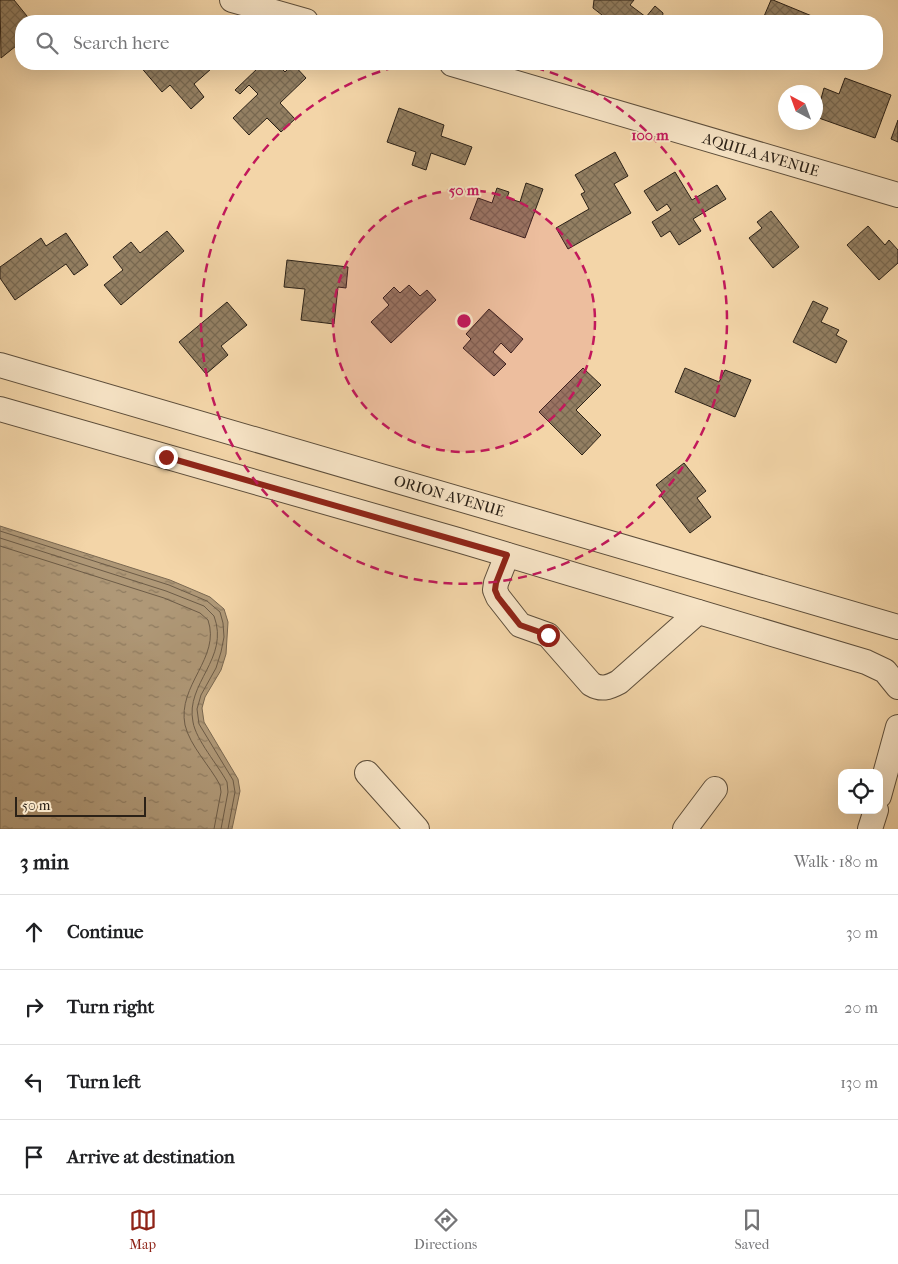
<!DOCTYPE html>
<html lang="en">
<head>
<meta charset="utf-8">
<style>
  :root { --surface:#fff; --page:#f2f2f2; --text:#202124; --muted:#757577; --line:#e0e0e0; --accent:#8f2418 }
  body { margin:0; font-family:"IM FELL French Canon",serif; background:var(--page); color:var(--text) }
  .controls { position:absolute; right:15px; bottom:15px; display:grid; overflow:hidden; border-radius:10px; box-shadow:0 5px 20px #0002 }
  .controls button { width:45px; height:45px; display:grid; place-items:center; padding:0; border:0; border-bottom:1px solid var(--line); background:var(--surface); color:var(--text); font:25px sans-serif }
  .compass { position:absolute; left:778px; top:85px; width:45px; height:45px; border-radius:50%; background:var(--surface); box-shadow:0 5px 20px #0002; rotate:319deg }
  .scale { position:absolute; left:15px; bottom:12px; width:131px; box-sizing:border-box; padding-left:5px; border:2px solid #2b2117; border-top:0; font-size:14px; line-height:18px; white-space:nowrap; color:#2b2117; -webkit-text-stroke:4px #f7e4c6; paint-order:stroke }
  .stop { position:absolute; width:15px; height:15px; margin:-11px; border:4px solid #8f2418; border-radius:50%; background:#fff }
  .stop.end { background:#8f2418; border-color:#fff; box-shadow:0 1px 5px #0008 }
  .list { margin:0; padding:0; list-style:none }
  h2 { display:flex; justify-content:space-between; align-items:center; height:65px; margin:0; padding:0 20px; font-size:21px }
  h2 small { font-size:16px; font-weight:400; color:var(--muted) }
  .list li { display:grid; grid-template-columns:32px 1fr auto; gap:15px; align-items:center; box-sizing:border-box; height:75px; padding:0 20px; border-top:1px solid var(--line) }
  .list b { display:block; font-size:19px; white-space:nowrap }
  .list em { font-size:16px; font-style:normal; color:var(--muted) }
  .icon { flex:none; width:28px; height:28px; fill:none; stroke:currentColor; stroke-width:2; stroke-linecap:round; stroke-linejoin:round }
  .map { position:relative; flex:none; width:898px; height:829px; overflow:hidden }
  .search { position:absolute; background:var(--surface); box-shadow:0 5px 20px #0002; left:15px; right:15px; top:15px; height:55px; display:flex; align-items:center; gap:12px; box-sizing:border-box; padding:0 18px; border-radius:20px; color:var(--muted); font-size:19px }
  .sheet { height:365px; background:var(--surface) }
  nav { display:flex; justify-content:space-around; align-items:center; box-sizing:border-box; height:70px; border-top:1px solid var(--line); background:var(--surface); font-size:14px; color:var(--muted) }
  nav a { display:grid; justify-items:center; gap:2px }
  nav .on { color:var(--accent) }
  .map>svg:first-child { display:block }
  .water { fill:url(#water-ripples); stroke:#7a6851 }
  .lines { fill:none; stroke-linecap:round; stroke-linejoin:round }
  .shore { stroke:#6d5c47; stroke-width:1 }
  .building { fill:url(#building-cross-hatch); stroke:#2b2117 }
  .minor-casing { stroke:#5d4e3b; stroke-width:26 }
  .minor { stroke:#f7e4c6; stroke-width:24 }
  .route { stroke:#8f2418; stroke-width:6 }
  .ring { fill:none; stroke:#c2185b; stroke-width:2.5; stroke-dasharray:9 6 }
  .labels { text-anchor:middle; stroke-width:4; stroke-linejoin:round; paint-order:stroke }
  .street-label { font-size:15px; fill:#2b2117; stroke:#f7e4c6 }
  .centre { fill:#c2185b; stroke:#f7e4c6; stroke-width:2.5 }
  .ring-label { font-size:15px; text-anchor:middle; font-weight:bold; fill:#c2185b; stroke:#f7e4c6; stroke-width:4; stroke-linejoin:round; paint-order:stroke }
</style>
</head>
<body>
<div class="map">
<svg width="898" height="829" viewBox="0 0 898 829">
  <defs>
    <pattern id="water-ripples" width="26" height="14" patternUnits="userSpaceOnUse" patternTransform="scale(1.25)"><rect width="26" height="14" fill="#af9877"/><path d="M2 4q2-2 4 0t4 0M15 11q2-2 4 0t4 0" fill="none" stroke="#8f7c61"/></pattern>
    <pattern id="building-cross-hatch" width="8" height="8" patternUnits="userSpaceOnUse" patternTransform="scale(1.25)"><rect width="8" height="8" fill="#937f62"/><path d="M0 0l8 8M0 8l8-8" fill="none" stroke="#786850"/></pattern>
  </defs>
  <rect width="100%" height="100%" fill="#f3d5a8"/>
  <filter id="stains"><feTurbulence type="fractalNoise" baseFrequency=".004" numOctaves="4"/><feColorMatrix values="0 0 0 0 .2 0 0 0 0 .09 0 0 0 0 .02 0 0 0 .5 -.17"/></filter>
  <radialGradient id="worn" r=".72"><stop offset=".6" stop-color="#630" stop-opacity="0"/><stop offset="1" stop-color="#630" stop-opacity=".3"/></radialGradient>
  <path class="water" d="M0,526L170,580L210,597L224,609L228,622L226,654L221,670L205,697L202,708L204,722L238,779L240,791L232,829H0Z"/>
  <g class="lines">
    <path class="shore" d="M0,531L169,585L207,601L220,612L223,623L224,637L221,652L216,668L201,695L197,709L199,724L233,780L235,792L228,829
      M0,538L166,591L204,606L214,616C230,659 185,683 193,722C196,740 218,765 227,782L228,792L221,829
      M0,546L164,598L200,613L208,620C221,658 177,685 185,725C190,746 210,766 220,785L221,792L214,829"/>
  </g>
  <path class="building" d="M0,0H14L31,21H21V42L1,58Z
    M594,0H634L630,5L646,17L655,6L663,13L662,21H597L602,15L593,8Z
    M771,0H773L824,21H762Z
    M207,64L211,69L194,84L204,97L191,109L170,85L162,92L139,65Z
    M257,64H277L285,72L293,64L306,78L280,103L295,119L281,132L267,118L249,135L233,118L258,94L249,85L240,94L235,90L259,67Z
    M845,78L891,95L875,138L816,117L824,88L839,94Z
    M399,108L444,125L441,136L472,147L465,165L431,153L426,170L412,165L416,152L387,142Z
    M898,120V142L891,139Z
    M615,152L628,176L614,184L631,213L568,249L556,228L589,209L581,194L585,192L575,175Z
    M675,172L692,200L717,185L726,199L693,219L701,231L679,245L670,231L661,237L652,222L671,210L667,204L657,211L644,191Z
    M526,183L543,189L525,238L470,219L478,198L492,203L497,188L509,192L507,198L520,202Z
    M771,211L799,247L773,268L749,238L762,228L757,222Z
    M868,226L885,245L889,240L898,250V263L879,280L847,245Z
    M167,231L184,251L121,305L104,285L123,270L113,257L131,242L140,253Z
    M66,233L88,265L74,275L66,264L15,300L0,278V267L41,238L46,246Z
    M287,260L348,267L346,288L338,287L334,324L301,320L305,289L284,287Z
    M409,285L420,296L427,290L436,300L391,343L371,322L389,305L383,298L394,287L400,293Z
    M813,301L828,308L821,322L839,330L836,335L847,341L836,363L793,342Z
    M227,302L247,325L221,346L228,355L206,374L179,342Z
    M489,309L523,339L511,353L501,343L493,352L506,364L494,376L463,348L471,339L466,334Z
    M583,368L601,385L576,410L601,435L582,455L539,412Z
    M685,368L719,382L725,370L751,380L735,417L675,392Z
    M684,463L706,491L697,498L711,517L690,533L661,496L663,494L656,485Z"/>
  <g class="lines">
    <defs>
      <g id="minor">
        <path d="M232,0L306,21"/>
        <path id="s1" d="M452,64L898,195"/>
        <path id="s2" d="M0,365L898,627"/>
        <path d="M0,409L458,540L866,662L885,671L898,687"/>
        <path d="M507,555L496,583L495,590L498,597L520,625L548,635L591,684C601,690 608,688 619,682L698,612"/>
        <path d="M367,773L417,829"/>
        <path d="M879,796L898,727"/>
        <path d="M685,829L715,789"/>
        <path d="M870,829L876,810"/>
      </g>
    </defs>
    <use href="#minor" class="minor-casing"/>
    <use href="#minor" class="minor"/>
  </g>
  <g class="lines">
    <path class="route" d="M166,457L507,555L496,583L495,590L498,597L520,625L548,635"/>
  </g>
  <circle cx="464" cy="321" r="131" fill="#c2185b" fill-opacity=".12"/>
  <g class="ring">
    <circle cx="464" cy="321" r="131"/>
    <path d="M521 64A263 263 0 1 1 407 64"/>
  </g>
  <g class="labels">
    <g class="street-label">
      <text dy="5" stroke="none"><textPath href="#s1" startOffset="322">AQUILA AVENUE</textPath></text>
      <text dy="5" stroke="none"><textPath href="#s2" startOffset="468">ORION AVENUE</textPath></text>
    </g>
  </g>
  <circle cx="464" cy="321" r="8" class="centre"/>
  <g class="ring-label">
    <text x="650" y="140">100 m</text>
    <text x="464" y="195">50 m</text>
  </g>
  <rect width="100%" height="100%" filter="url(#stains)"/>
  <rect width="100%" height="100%" fill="url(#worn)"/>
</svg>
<div class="controls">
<button><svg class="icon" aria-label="locate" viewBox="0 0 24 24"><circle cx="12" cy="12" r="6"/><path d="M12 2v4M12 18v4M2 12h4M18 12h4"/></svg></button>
</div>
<svg class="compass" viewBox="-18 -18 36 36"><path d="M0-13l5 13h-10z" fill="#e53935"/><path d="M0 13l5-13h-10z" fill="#757577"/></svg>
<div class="scale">50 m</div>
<div class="stop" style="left:548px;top:635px"></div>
<div class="stop end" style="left:166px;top:457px"></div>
<div class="search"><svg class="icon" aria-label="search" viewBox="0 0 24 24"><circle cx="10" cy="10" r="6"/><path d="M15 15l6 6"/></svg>Search here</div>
</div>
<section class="sheet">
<h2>3 min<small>Walk · 180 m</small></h2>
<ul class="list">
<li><svg class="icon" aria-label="ahead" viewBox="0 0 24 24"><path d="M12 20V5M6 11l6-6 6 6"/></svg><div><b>Continue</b></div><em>30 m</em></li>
<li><svg class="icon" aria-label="right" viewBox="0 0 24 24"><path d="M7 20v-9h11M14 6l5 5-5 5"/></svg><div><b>Turn right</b></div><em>20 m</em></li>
<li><svg class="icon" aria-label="left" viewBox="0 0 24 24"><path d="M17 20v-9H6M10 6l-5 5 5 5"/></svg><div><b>Turn left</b></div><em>130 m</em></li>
<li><svg class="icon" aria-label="arrive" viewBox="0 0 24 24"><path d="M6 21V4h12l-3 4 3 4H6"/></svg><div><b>Arrive at destination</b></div></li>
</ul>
</section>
<nav>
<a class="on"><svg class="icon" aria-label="map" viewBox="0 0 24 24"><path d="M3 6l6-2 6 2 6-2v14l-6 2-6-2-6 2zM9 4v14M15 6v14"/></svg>Map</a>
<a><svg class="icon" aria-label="directions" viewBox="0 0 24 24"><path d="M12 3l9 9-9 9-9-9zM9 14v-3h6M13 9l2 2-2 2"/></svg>Directions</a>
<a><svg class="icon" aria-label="saved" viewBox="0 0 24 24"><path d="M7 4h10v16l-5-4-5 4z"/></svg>Saved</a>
</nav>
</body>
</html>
